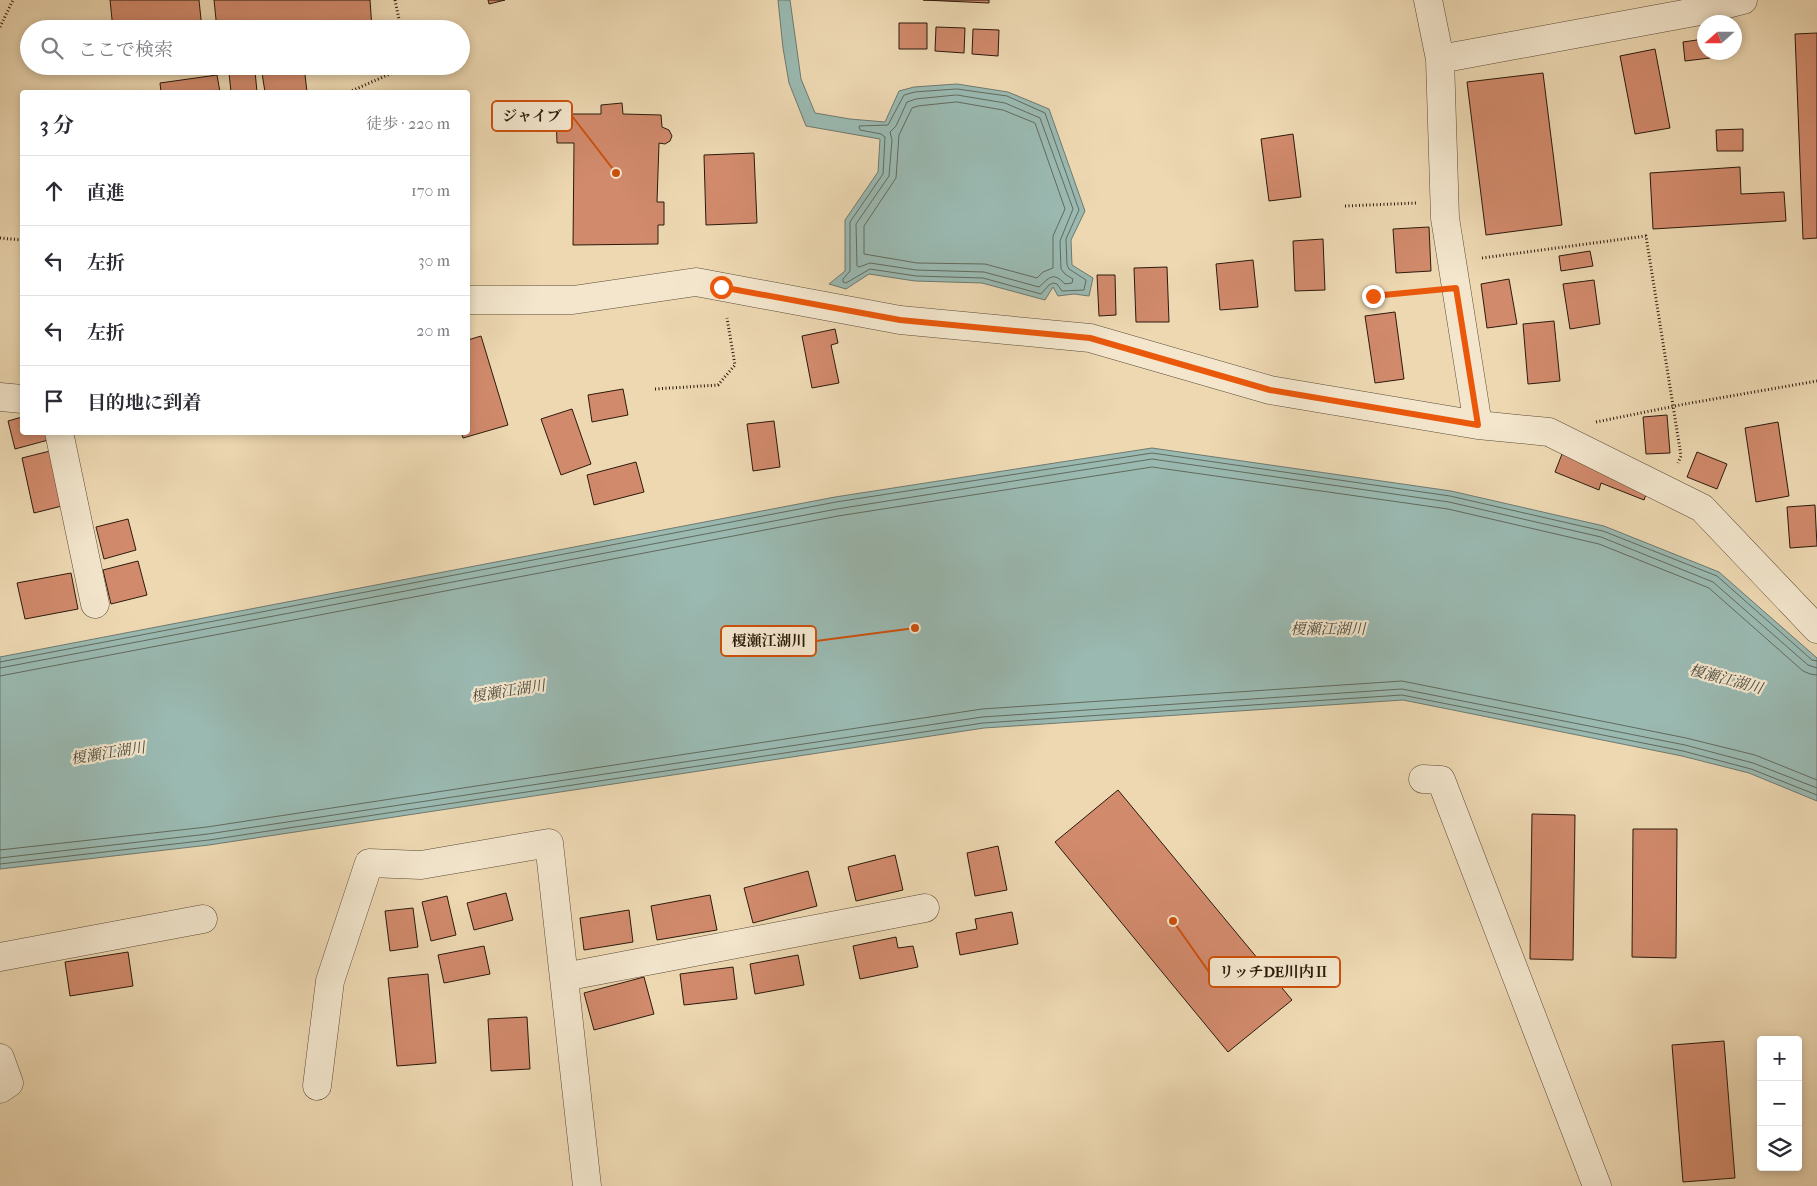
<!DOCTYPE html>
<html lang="ja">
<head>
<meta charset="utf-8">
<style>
  :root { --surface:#fff; --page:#f2f2f3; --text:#2b2b33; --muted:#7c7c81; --line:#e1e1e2 }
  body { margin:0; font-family:"IM FELL French Canon","Noto Serif JP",serif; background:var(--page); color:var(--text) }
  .controls { position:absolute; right:15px; bottom:15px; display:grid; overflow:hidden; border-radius:5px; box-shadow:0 2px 8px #0003 }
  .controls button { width:45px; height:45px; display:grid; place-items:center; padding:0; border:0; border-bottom:1px solid var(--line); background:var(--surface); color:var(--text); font:25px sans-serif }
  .compass { position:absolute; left:1697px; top:15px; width:45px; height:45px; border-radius:50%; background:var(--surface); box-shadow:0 2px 8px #0003; rotate:249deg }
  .stop { position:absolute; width:15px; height:15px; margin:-11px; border:4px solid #ea580c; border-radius:50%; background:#fff }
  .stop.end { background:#ea580c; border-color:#fff; box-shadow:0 1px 5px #0008 }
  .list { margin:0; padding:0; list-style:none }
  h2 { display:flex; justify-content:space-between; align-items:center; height:65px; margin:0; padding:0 20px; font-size:21px }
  h2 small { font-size:16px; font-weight:400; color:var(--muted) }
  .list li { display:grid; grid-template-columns:32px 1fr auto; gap:15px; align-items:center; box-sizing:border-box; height:70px; padding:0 20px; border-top:1px solid var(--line) }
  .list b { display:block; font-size:19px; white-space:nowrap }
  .list em { font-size:16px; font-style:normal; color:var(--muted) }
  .icon { flex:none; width:28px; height:28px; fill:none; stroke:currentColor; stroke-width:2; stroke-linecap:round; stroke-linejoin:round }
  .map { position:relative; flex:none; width:1817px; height:1186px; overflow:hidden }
  .search { position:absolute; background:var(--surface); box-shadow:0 2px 8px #0003; left:20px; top:20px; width:450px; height:55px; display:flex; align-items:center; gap:12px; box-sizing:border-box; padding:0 18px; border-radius:28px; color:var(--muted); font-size:19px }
  .panel { position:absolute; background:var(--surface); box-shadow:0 2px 8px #0003; left:20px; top:90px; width:450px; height:345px; border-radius:5px }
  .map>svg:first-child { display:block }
  .water { fill:#9ab9b1; stroke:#6e796f }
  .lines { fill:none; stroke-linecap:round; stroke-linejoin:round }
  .shore { stroke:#626a5e; stroke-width:1 }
  .building { fill:#d18a6c; stroke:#2b1a0b }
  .minor-casing { stroke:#5c4a35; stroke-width:29 }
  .path { stroke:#2b1a0b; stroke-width:3; stroke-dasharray:1 2.5; stroke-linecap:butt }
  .minor { stroke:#f3e6cd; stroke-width:28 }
  .route { stroke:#ea580c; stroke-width:6 }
  .labels { text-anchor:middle; stroke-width:4.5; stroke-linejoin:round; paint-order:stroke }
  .water-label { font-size:15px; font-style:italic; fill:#4c4a3d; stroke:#f3e6cd }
  .leader { fill:none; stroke:#cc500c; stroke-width:2 }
  .callout-dot { fill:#cc500c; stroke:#f3e6cd; stroke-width:2 }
  .callout { fill:#f3e6cd; stroke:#cc500c; stroke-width:2 }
  .callout-label { font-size:15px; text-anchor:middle; font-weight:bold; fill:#2b1a0b }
</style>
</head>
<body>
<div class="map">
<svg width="1817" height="1186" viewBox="0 0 1817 1186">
  <rect width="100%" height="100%" fill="#edd8b2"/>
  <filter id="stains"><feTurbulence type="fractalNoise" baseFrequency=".004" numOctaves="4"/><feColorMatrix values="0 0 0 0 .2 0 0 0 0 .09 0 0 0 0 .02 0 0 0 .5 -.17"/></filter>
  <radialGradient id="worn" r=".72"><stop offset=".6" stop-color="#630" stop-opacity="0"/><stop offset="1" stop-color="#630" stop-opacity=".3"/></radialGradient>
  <path class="water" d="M778,0H790L801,79L815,113L850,119L885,122L899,91L914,87L957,84L1008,92L1049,109L1085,211L1071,240L1072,265L1093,278L1089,296L1074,294L1058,296L1053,287L1045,300L982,283L915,281L869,274L846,289L829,284L845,271V220L878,172L880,139L806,126L789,83L783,48Z
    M1152,448L1451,491L1604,526L1719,572L1817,658V801L1749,773L1682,756L1403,700L984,728L209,845L0,869V657L835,497Z"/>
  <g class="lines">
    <path class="shore" d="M957,89L1007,96L1045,113L1079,210L1066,239L1067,265L1069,269L1086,280L1084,290L1062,291L1057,284L1053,283L1049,285L1041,294L983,278L916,276L870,269L846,283L843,282V279L850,271V222L883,174L885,137L881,134L860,130L859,126L888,125L904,95L915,92Z
      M957,95L1005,103L1040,118L1073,209L1060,241L1061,269L1065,274L1073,279L1072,283L1065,284C1053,271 1049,278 1039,287L984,272L916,270L870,263L859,267L857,266L856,224L889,176L892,140L890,132L896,126L907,102L916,99Z
      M957,102L1003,110L1035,123L1065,209L1053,236V268L1043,272L1037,278L985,264L917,263L864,254V226L896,178L899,135L912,108L918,106Z
      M0,662L836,502L1152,453L1450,496L1603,531L1717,576L1812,660L1817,661
      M0,668L837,509L1152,459L1449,502L1601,537L1713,582L1808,665L1817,668
      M0,676L838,516L1152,467L1448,509L1599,544L1709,588L1803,671L1810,674L1817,675
      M0,850L207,827L982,709L1402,681L1686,738L1755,755L1817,780
      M0,858L208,834L982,717L1402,689L1685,745L1753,763L1817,788
      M0,864L209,840L983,723L1402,695L1683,751L1751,769L1817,795"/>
  </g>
  <path class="building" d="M110,0H199L202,29H113Z
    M214,0H370L372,29H217Z
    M488,0H505L489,4Z
    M923,0H989V3Z
    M899,23H927V49H899Z
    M936,27L965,28L964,53L935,51Z
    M973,29L999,30L998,56L972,54Z
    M1817,33V238L1803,239L1795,34Z
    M1704,39V52H1709L1710,58L1685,61L1683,42Z
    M1655,49L1670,128L1635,134L1620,56Z
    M304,66L307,92H265L261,67Z
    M255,71L257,92H231L229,73Z
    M1543,73L1562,225L1486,235L1467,82Z
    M217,75L220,92H161L160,83Z
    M622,103L623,114L661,115L662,127L669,130L672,136L670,141L665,144L659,143L657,202H664V225H658V244L573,245L574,143H557L556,114H601V105Z
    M1743,129V151H1717L1716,130Z
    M1293,134L1301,197L1269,201L1261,139Z
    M754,153L757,223L706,225L704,155Z
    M1740,167L1741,194L1784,192L1786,221L1653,229L1650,173Z
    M1429,227L1431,271L1396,273L1393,229Z
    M1323,239L1325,290L1295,291L1293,241Z
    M1590,251L1593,266L1561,271L1559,256Z
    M1253,260L1258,307L1220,310L1216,264Z
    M1167,267L1169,322H1136L1134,268Z
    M1097,275H1115L1116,315L1099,316Z
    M1509,279L1517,324L1487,328L1481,284Z
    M1594,280L1600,324L1570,329L1563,284Z
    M1395,312L1404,379L1375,383L1365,316Z
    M1554,321L1560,381L1528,384L1523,324Z
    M835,329L838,343L831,345L839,383L812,388L802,336Z
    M481,336L508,425L463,438L461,432H468V340Z
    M623,389L628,415L592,422L588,395Z
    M572,409L591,464L561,475L541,419Z
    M1667,415L1670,453L1646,454L1643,417Z
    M22,417V432H50L52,439L15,449L8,421Z
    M774,421L780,467L753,471L747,424Z
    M1778,422L1789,496L1756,502L1745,428Z
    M50,451L62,506L34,513L22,458Z
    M1697,452L1727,464L1717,489L1687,477Z
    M1562,454L1648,489L1644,500L1601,483L1599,490L1555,472Z
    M636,462L644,492L594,505L587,475Z
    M1815,505L1817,546L1790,548L1787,507Z
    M128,519L136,550L104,559L96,527Z
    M138,561L147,595L111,604L103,570Z
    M71,573L78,609L25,619L17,583Z
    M1118,790L1292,1000L1228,1052L1055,842Z
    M1532,814L1575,815L1573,960L1530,959Z
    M1633,829H1677L1676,958L1632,957Z
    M998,846L1007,890L975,896L967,853Z
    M895,855L903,890L856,901L848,867Z
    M808,871L817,906L753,923L744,888Z
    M506,893L513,920L474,930L467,903Z
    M710,895L717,930L657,940L651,906Z
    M447,896L456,935L431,941L422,902Z
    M413,908L418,947L390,951L385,911Z
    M629,910L633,942L584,950L580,918Z
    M1012,912L1018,944L960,955L956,933L977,929L975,919Z
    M896,937L898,948L913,946L918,967L860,979L853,946Z
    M484,946L490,974L444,983L438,955Z
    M128,952L133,986L70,996L65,962Z
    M798,955L804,985L755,994L750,964Z
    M733,967L737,999L684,1005L680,974Z
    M428,974L436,1063L397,1066L388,978Z
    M644,977L654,1014L594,1030L584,993Z
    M527,1017L530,1069L491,1071L488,1019Z
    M1724,1041L1735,1178L1683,1182L1672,1045Z"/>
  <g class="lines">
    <defs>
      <path id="minor" d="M1428,0L1440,59L1445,218L1478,425
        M1440,59L1700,11L1743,0
        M468,300H573L696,282L900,320L1090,338L1270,390L1478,425L1549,432L1702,508L1817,629
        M0,397L22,399
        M59,432L95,604
        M1423,779L1441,780L1597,1186
        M0,957L203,919
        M564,977L925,908
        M0,1058L9,1083L0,1089
        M317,1086L330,981L369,863L421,865L549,843L587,1186"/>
    </defs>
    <use href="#minor" class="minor-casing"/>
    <path class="path" d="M395,0L401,29
      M0,27L13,0
      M349,92L408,66
      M1345,206L1416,203
      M0,238L22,240
      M1482,258L1646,236L1681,456L1678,463
      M1373,296L1428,290
      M655,389L718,385L735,365L727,318
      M1596,422L1685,404L1817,381"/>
    <use href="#minor" class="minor"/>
  </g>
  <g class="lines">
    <path class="route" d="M721,287L900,320L1090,338L1270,390L1478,425L1456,288L1373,296"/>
  </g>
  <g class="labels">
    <g class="water-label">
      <text x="1328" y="634">榎瀬江湖川</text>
      <text transform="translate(1726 679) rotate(15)" y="5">榎瀬江湖川</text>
      <text transform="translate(508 691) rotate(-9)" y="5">榎瀬江湖川</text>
      <text transform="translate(108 753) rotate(-9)" y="5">榎瀬江湖川</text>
    </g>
  </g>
  <path class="leader" d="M616 173L572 116M915 628L816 641M1173 921L1209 972"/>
  <g class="callout-dot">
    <circle cx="616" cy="173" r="5"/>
    <circle cx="915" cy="628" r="5"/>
    <circle cx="1173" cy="921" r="5"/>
  </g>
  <g class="callout">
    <rect x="492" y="101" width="80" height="30" rx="5"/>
    <rect x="721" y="626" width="95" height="30" rx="5"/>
    <rect x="1209" y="957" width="131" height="30" rx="5"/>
  </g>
  <g class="callout-label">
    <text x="532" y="121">ジャイブ</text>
    <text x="769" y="646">榎瀬江湖川</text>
    <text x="1274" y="977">リッチDE川内Ⅱ</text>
  </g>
  <rect width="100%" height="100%" filter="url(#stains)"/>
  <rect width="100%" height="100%" fill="url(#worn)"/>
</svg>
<div class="controls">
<button>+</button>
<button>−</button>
<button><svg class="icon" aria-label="layers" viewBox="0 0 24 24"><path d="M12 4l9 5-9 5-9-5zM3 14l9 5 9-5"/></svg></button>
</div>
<svg class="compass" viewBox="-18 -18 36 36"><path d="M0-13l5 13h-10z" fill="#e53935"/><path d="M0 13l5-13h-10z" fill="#7c7c81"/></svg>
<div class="stop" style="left:721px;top:287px"></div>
<div class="stop end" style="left:1373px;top:296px"></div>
<div class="search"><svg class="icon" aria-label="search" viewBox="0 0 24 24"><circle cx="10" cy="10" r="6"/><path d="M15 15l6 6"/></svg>ここで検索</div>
<section class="panel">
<h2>3 分<small>徒歩 · 220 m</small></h2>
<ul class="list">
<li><svg class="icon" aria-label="ahead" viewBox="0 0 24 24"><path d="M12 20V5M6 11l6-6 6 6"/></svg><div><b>直進</b></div><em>170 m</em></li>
<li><svg class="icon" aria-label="left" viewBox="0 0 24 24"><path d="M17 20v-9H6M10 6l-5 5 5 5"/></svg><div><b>左折</b></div><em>30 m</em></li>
<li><svg class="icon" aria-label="left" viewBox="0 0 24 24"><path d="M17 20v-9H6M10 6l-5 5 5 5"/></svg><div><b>左折</b></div><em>20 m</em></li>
<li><svg class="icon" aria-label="arrive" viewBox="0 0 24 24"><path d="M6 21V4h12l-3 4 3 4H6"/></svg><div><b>目的地に到着</b></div></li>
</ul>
</section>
</div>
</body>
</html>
